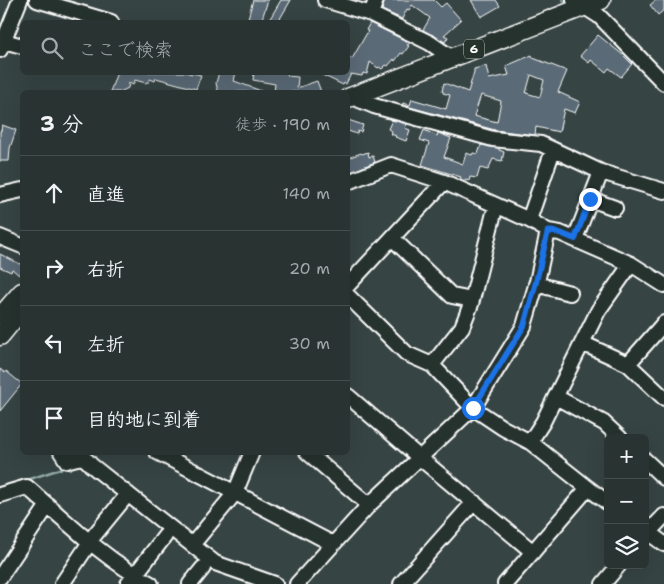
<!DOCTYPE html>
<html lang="ja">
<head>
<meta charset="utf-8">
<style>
  :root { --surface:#283332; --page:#303b3a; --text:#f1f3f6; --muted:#a5aaac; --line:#444e4d }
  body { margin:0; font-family:"Shantell Sans","Klee One",sans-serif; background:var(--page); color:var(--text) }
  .controls { position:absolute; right:15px; bottom:15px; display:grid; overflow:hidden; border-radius:8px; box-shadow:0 5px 20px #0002 }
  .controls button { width:45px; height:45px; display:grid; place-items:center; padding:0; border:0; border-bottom:1px solid var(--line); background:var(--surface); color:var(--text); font:25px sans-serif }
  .stop { position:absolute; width:15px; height:15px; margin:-11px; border:4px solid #1a73e8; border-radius:50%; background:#fff }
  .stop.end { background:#1a73e8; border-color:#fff; box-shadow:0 1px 5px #0008 }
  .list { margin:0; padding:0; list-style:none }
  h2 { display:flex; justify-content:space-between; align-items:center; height:65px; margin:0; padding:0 20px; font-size:21px }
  h2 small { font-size:16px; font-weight:400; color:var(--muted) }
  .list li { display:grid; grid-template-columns:32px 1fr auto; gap:15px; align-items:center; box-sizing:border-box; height:75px; padding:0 20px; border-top:1px solid var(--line) }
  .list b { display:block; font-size:19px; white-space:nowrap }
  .list em { font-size:16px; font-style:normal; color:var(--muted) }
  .icon { flex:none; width:28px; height:28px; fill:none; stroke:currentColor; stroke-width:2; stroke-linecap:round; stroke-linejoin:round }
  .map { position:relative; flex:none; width:664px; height:584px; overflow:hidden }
  .search { position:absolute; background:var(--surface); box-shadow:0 5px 20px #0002; left:20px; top:20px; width:330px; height:55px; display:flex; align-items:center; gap:12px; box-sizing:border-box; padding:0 18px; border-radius:8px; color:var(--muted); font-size:19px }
  .panel { position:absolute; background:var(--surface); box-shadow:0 5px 20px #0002; left:20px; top:90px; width:330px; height:365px; border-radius:8px }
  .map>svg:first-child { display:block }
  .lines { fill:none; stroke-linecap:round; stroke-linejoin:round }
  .stream { stroke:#93a9a9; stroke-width:2.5 }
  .building { fill:#5a6a76; stroke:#fff; fill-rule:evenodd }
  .minor-casing { stroke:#fff; stroke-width:18 }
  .major-casing { stroke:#fff; stroke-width:21 }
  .minor { stroke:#26332d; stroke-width:14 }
  .major { stroke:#26332d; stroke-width:18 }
  .route { stroke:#1a73e8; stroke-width:6 }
  .labels { text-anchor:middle; stroke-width:4; stroke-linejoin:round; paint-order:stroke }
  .shield { fill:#26332d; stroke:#bec2c0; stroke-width:1 }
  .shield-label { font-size:12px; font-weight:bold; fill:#fff }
</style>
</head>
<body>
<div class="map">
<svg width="664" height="584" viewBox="0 0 664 584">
  <rect width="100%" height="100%" fill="#364443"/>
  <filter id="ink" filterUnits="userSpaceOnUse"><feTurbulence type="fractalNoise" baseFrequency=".02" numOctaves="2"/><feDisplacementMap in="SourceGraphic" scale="10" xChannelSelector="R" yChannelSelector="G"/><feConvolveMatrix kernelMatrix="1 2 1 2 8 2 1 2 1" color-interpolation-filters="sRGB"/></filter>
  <g filter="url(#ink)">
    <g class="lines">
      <path class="stream" d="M563,0L570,4
        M24,481L66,467"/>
    </g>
    <path class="building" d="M253,0H268L261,22H247Z
      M281,0H291L278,22H268Z
      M385,0H434L441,7L446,3L461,20L444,35L448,37L445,42L423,30L430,18L412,5L409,10L407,9L402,19L382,10Z
      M471,0H496L500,6L481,17Z
      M656,0H664V10L658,15L650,5Z
      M370,23L410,43L407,45L409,46L403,54L401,53L395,61L394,59L388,66L386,65L382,69L379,67L378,68L370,62L367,74L363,73L362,76L351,74L346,84L344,83L343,85L316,72H348V57L352,59L368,31L366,30Z
      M598,35L623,55L632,64L621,77L609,68L606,72L591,60L589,63L580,56Z
      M532,55L533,58L567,71L558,92L580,102L575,113L564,109L559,132L536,127L535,135L495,130L402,105L403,103L410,105L412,99L446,109L450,95L443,93V91H442L444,83L468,92L474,72V69L486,66L489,79L509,75L506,66ZM531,75L544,80L540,97L526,93ZM481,95L501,101L497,122L474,116Z
      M117,72H185L192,74V73L201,75L196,89L156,78L155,81L150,79L149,82H147L146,83L135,80L133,85L129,83L128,88L120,92H110Z
      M219,72H236L234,81L264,92H218L216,83Z
      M254,72H288L287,76L298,77L297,88L317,81L321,92H274L275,84L253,80Z
      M348,120L363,125L361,132L358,131L357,134L348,131Z
      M392,120L407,124L405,128L410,130L406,141L395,137L396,136L391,134L392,131L388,129Z
      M2,125L16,130L10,148L9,161H0V131H1Z
      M424,130L437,136L438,133L451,138L444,157L463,164L466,153L472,155L473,153L478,154L481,145L499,148V150L504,152L502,161L493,159L488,170L480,168L477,178L470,177L469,181L460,179L461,177L422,165L429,143L420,140Z
      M368,152L369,157L373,156L375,162L351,172L348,164V158L361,153L362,154Z
      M0,254L22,265V271L19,275L12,269L11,272L0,267Z
      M0,369L5,373L6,371L22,384L0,411Z"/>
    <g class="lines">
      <defs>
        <path id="minor" d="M37,0L111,22
          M325,0L371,14L430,43L452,58
          M574,0L599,16L664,83
          M371,14L376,0
          M4,41L22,46
          M0,50L20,0
          M352,97L374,106L493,139L541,144L601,172L664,191
          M348,182L391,165L444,182L529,220L548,231L560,233L631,264L664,285
          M0,195L22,190
          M590,199L615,208
          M529,220L553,150
          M0,237L22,246
          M392,238L452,296L472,300
          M575,239L601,172
          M536,284L570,293
          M348,285L444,182
          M348,296L407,354L432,365L473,408L503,428L530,442L588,488L608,503
          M582,343L628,364L664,398
          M628,364L664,323
          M432,365L462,327L471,304L496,205
          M348,396L420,458L533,552
          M556,397L604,423L620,438
          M530,442L543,422L598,311L631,264
          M61,452L67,461C78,457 84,455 91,465L215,563L275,584
          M157,452L333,544
          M307,452L369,505
          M645,460L664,478
          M0,495L27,487C66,521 105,560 151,584
          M645,530L664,544
          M645,536L664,516
          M192,545L235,493L252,452
          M0,577L48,505
          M62,584L90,542L92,538L128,494
          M128,584L165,536
          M190,584L203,568
          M297,584L369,505L473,408L524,326L537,282L548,231
          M401,584L474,502
          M505,584L588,488
          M603,584L619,565"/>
        <path id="major" d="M348,98L601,0
          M2,315L22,292
          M0,336L22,309"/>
      </defs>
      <use href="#minor" class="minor-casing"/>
      <use href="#major" class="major-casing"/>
      <use href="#minor" class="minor"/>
      <use href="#major" class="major"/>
    </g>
  </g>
  <g class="lines" filter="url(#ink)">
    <path class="route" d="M473,408L524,326L536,282L548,231L560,233L575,239L590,199"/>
  </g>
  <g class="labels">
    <rect class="shield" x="464" y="39.5" width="20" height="19" rx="4"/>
    <g class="shield-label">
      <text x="474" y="53">6</text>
    </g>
  </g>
</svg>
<div class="controls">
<button>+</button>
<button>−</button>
<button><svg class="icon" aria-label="layers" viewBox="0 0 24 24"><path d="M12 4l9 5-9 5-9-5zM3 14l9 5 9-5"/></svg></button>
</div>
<div class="stop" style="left:473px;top:408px"></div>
<div class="stop end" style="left:590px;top:199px"></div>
<div class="search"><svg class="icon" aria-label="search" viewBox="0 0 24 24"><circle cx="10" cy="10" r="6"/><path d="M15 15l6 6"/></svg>ここで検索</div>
<section class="panel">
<h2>3 分<small>徒歩 · 190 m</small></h2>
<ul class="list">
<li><svg class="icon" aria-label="ahead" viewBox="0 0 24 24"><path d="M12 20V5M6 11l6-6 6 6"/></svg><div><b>直進</b></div><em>140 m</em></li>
<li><svg class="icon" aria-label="right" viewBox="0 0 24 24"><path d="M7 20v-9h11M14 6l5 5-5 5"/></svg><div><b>右折</b></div><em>20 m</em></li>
<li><svg class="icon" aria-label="left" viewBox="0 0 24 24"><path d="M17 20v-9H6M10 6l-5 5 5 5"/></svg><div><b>左折</b></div><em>30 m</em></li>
<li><svg class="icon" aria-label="arrive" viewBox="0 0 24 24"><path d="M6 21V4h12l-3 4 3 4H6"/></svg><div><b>目的地に到着</b></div></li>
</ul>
</section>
</div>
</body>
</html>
